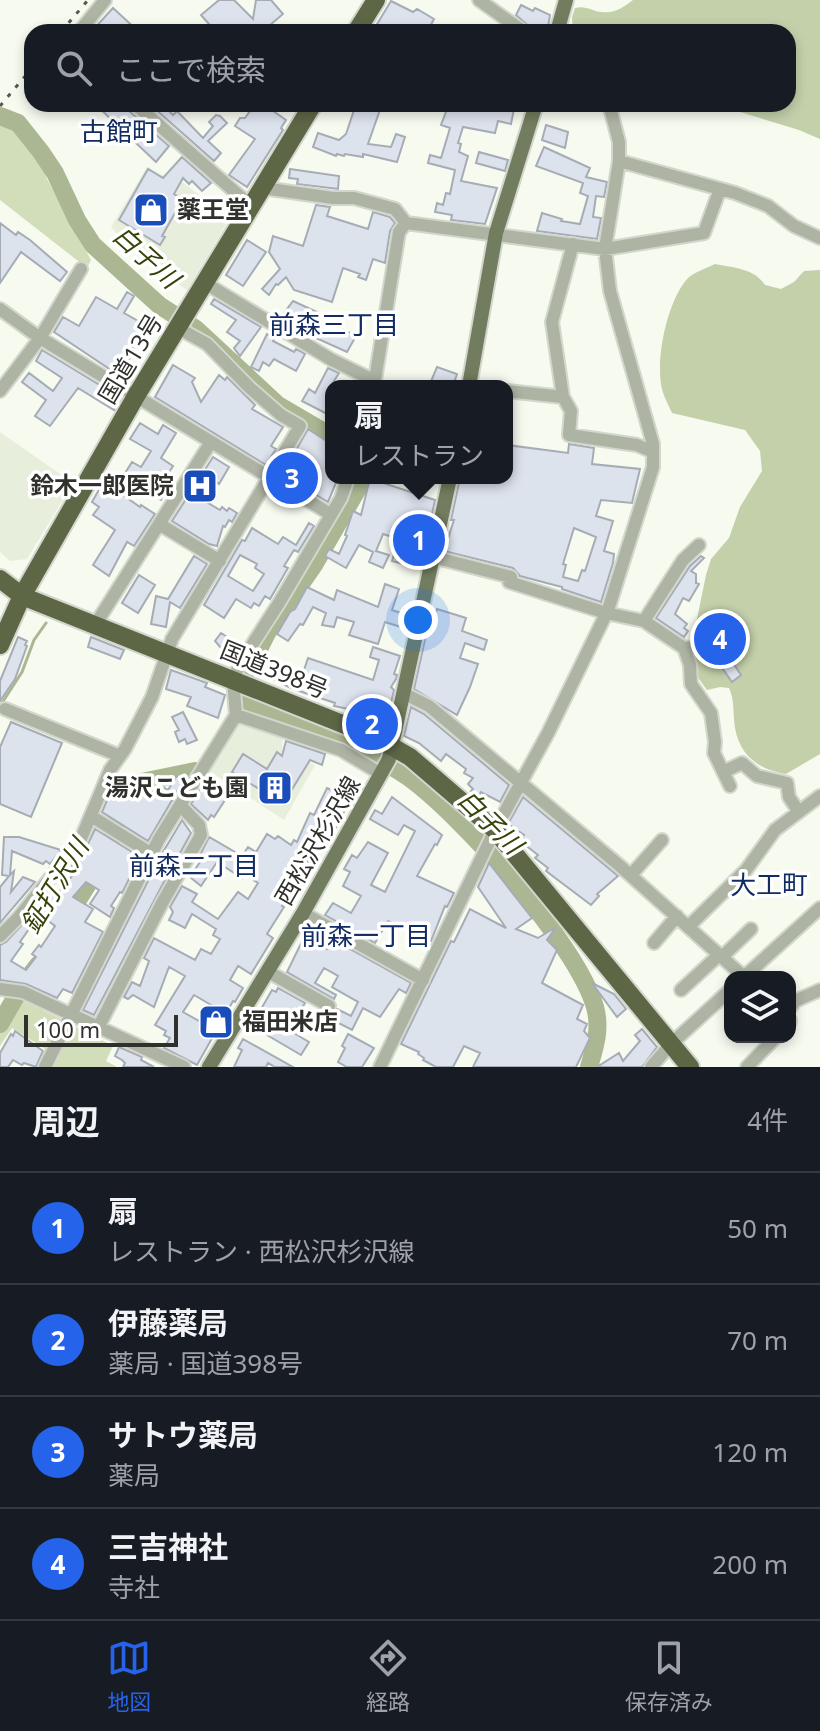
<!DOCTYPE html>
<html lang="ja">
<head>
<meta charset="utf-8">
<style>
  :root { --surface:#171b24; --page:#20242c; --text:#f1f3f6; --muted:#9ea1a6; --line:#363941; --accent:#2563eb }
  body { margin:0; font-family:"Noto Sans","Noto Sans JP",sans-serif; background:var(--page); color:var(--text) }
  .controls { position:absolute; right:24px; bottom:24px; display:grid; overflow:hidden; border-radius:16px; box-shadow:0 4px 12px #0003 }
  .controls button { width:72px; height:72px; display:grid; place-items:center; padding:0; border:0; border-bottom:2px solid var(--line); background:var(--surface); color:var(--text); font:40px sans-serif }
  .scale { position:absolute; left:24px; bottom:20px; width:154px; box-sizing:border-box; padding-left:8px; border:4px solid #30312d; border-top:0; font-size:22px; line-height:28px; white-space:nowrap; color:#30312d; -webkit-text-stroke:6px #fff; paint-order:stroke }
  .you { position:absolute; left:418px; top:620px; width:28px; height:28px; margin:-20px; border:6px solid #fff; border-radius:50%; background:#1a73e8; box-shadow:0 0 0 12px #1a73e833 }
  .badge { display:grid; place-items:center; width:52px; height:52px; border-radius:50%; background:var(--accent); color:#fff; font-size:26px; font-weight:700 }
  .pin { position:absolute; translate:-50% -50%; border:4px solid #fff; box-shadow:0 2px 8px #0006 }
  .popup { position:absolute; left:325px; top:380px; width:188px; height:104px; box-sizing:border-box; display:grid; place-content:center; border-radius:16px; background:var(--surface); filter:drop-shadow(0 2px 6px #0005); font-size:26px; white-space:nowrap; color:var(--muted) }
  .popup b { font-size:30px; color:var(--text) }
  .popup::after { content:''; position:absolute; left:50%; top:100%; margin-left:-16px; border:16px solid transparent; border-top-color:var(--surface) }
  .list { margin:0; padding:0; list-style:none }
  h2 { display:flex; justify-content:space-between; align-items:center; height:104px; margin:0; padding:0 32px; font-size:34px }
  h2 small { font-size:26px; font-weight:400; color:var(--muted) }
  .list li { display:grid; grid-template-columns:52px 1fr auto; gap:24px; align-items:center; box-sizing:border-box; height:112px; padding:0 32px; border-top:2px solid var(--line) }
  .list b { display:block; font-size:30px; white-space:nowrap }
  .list p { margin:0; font-size:26px; white-space:nowrap; color:var(--muted) }
  .list em { font-size:26px; font-style:normal; color:var(--muted) }
  .icon { flex:none; width:44px; height:44px; fill:none; stroke:currentColor; stroke-width:2; stroke-linecap:round; stroke-linejoin:round }
  .map { position:relative; flex:none; width:820px; height:1067px; overflow:hidden }
  .search { position:absolute; background:var(--surface); box-shadow:0 4px 12px #0003; left:24px; right:24px; top:24px; height:88px; display:flex; align-items:center; gap:20px; box-sizing:border-box; padding:0 28px; border-radius:24px; color:var(--muted); font-size:30px }
  .sheet { height:552px; background:var(--surface) }
  nav { display:flex; justify-content:space-around; align-items:center; box-sizing:border-box; height:112px; border-top:2px solid var(--line); background:var(--surface); font-size:22px; color:var(--muted) }
  nav a { display:grid; justify-items:center; gap:4px }
  nav .on { color:var(--accent) }
  .map>svg:first-child { display:block }
  .built { fill:#e8eedc }
  .green { fill:#d2deba }
  .forest { fill:#c3d0aa }
  .lines { fill:none; stroke-linecap:round; stroke-linejoin:round }
  .stream { stroke:#aab792; stroke-width:3 }
  .river { stroke:#aab792; stroke-width:18 }
  .building { fill:#dde3ed; stroke:#a6acb5; stroke-width:2; fill-rule:evenodd }
  .minor-casing { stroke:#d2d6cc; stroke-width:16 }
  .major-casing { stroke:#d2d6cc; stroke-width:18 }
  .highway-casing { stroke:#d2d6cc; stroke-width:22 }
  .minor { stroke:#aeb4a4; stroke-width:12 }
  .major { stroke:#727c5e; stroke-width:14 }
  .highway { stroke:#5d6746; stroke-width:18 }
  .rail { stroke:#555751; stroke-width:3; stroke-dasharray:4 8; stroke-linecap:butt }
  .labels { text-anchor:middle; stroke-width:7; stroke-linejoin:round; paint-order:stroke }
  .poi-label { font-size:24px; font-weight:bold; fill:#30312d; stroke:#fff; text-anchor:start }
  .street-label { font-size:24px; fill:#30312d; stroke:#fff }
  .neighbourhood-label { font-size:26px; fill:#112c61; stroke:#fff }
  .water-label { font-size:26px; font-style:italic; fill:#354307; stroke:#fff }
</style>
</head>
<body>
<div class="map">
<svg width="820" height="1067" viewBox="0 0 820 1067">
  <rect width="100%" height="100%" fill="#f6faef"/>
  <path class="built" d="M147,167L166,177L170,173L230,218L187,290L141,260L111,227Z
    M0,432L73,483L27,559L10,561L0,552Z
    M239,723L283,738L282,751L315,765L284,820L208,770Z"/>
  <path class="green" d="M0,120C22,136 39,153 47,179L91,260L87,268L0,200Z
    M18,998L65,1021L50,1052L12,1028L0,1046V1029Z
    M71,1024L113,1046L106,1061L117,1067H48Z"/>
  <path class="forest" d="M633,0H820V139L799,130L714,104H788V32L573,31L572,17L575,8C586,5 591,11 602,12C614,14 624,7 633,0Z
    M715,264C734,268 754,268 765,285L781,289L794,282L804,271L820,270V754L786,774C755,769 736,752 734,719C733,708 734,699 729,688L720,687L707,690L699,679L694,666V634L706,575L711,559L729,538L740,507L762,471L760,451L745,430L672,413C669,406 664,397 662,389C655,360 667,302 687,279C694,272 707,268 715,264Z"/>
  <g class="lines">
    <path class="stream" d="M0,706L22,672L34,640L46,623"/>
    <path class="river" d="M0,116L18,123L41,152L55,173L77,220L93,245L159,305L196,329L278,405L331,436
      M249,669L267,633L314,565L364,478
      M245,699L247,704C299,733 358,742 408,777C462,816 577,944 595,1007C601,1029 595,1047 589,1067
      M66,919L108,852L126,788L132,784L195,771
      M0,1024L22,986L38,965"/>
  </g>
  <path class="building" d="M219,0H234L253,19L256,0H271L283,14L262,32H216L201,15Z
    M391,1L413,12L417,9L434,19L427,32H386L376,26Z
    M521,5L533,11L535,8L550,15L548,27L533,30L516,15Z
    M113,8L139,32H114L108,26L103,32H91Z
    M95,104H126L129,111L169,146L156,162Z
    M158,104H162L173,115L177,111L203,138L213,126L209,122L216,115L220,116L227,123L208,141L221,153L214,161L154,108Z
    M255,104H263L286,120L281,128L283,130L247,187L229,175L255,139L235,126L240,118H245Z
    M339,104H382L368,144L391,147L396,134L405,137L397,162L363,154V157L345,154L344,156L337,154L336,156L313,147L318,133L339,140L346,134L354,110Z
    M449,104H515L511,124L498,121L495,133L463,127L458,143L461,144L459,152L468,156L461,181L497,188L485,224L451,220L452,215L435,212L437,203L443,205L446,193L450,194L455,170L428,163L430,155L441,158L450,128L441,125Z
    M546,125L568,132L565,148L542,140Z
    M544,147L590,168L586,177L607,182L604,197L596,196L593,217L601,218L597,239L537,231L542,213L562,219L561,221L580,224L588,196L580,193L583,183L536,166Z
    M479,152L508,160L505,171L476,163Z
    M182,157L211,183L202,191L192,181L189,184L183,178L174,194L183,199L162,236L165,237L160,245L119,220L148,169L163,178Z
    M290,169L339,176L338,189L297,184L298,179L289,178Z
    M316,205L330,207L327,216L368,229L373,212L390,217L395,223L390,231L385,263L373,259L366,280L358,277L360,274L343,268L332,302L294,290L286,277L278,285L276,284L269,295L262,289L280,269L269,252L273,236L303,246Z
    M0,223L16,235L18,232L30,240L67,272L60,281L21,252L0,283Z
    M247,240L266,252L243,286L226,275Z
    M127,292L134,296L124,313L145,325L130,352L132,354L120,376L54,332L63,317L79,326L96,297L117,309Z
    M214,299L261,327L240,356L234,348L240,341L227,332L236,320L211,304Z
    M293,301L332,319L330,323L356,336L347,352L305,333L281,317Z
    M267,334L274,339L273,341L294,352L296,349L305,354L296,371L274,359L269,366L263,362L259,371L251,367Z
    M42,350L121,398L114,410L78,388L50,426L35,416L46,400L22,382L29,373L53,391L62,378L36,361Z
    M173,365L195,378L192,382L201,402L219,375L225,380L227,377L255,405L252,409L283,427L271,446L276,449L266,465L155,397Z
    M437,367L457,374L453,386H429Z
    M328,368L339,373L331,386V416L302,401L309,389L315,393Z
    M140,423L158,434L163,425L176,433L161,458L173,466L166,477L172,480L161,500L122,478L132,462L141,467L151,451L130,439Z
    M308,429L331,444V478H338L328,502L300,485L305,478L287,466Z
    M569,444L594,448L592,464L640,469L632,503L601,500L596,516L613,521L604,551L614,554L613,563L601,602L562,589V587L520,576L513,568L444,551L454,520H451L460,478H507V445L568,453ZM574,528L596,537L585,571L582,570L578,581L563,577L566,565L563,564Z
    M213,457L229,467L219,484L215,481L203,500L220,510L222,507L227,511L229,508L237,513L232,522L229,520L225,527L223,526L217,546L209,544L172,521Z
    M109,472L119,478L113,488L140,507L141,505L155,514L134,546L127,542L109,576L93,565L115,530L93,515L99,507L92,502Z
    M370,478H385L383,483L435,500L420,568L392,561L399,539L383,534L376,551L389,555L383,568L369,562L373,552L359,545L346,568L325,556L329,549L339,554L347,536L345,535L353,511L361,515Z
    M309,523L314,526L298,552L294,550L284,566L288,568L270,599L265,596L259,606L254,603L251,608L236,599L224,618L204,605L242,540L245,541L252,528L278,544L283,537L296,545ZM240,555L257,564L255,568L264,574L253,591L228,576Z
    M194,556L207,564L180,608L170,602L166,627L151,624L156,596L168,599Z
    M701,556L704,558L691,571L696,574V583L699,584L689,601L683,598L675,614L687,624L684,628L688,631L684,637L656,618L690,566Z
    M139,575L155,585L138,613L122,603Z
    M385,584L399,589L392,610L410,616L407,629L385,622L378,644L349,635L354,622L337,617L334,627L322,625L326,613L313,607L303,625L300,624L288,641L277,634L290,612L295,609L307,587L334,600L337,590L378,607Z
    M437,609L466,618L462,631L487,640L484,650L465,643L460,658L478,664L470,687L457,715L414,689L431,613L435,615Z
    M710,615L718,628L723,624L728,632L726,633L730,639L728,641L737,655L731,660L741,675L732,682L716,659L714,645L721,649L702,621Z
    M221,633L241,646L231,662L224,659L227,655L215,641Z
    M18,637L27,641L25,645L27,646L15,679L0,701V681Z
    M91,637L124,650L120,659L88,647Z
    M373,647L400,656L394,674L397,675L396,679L391,687L394,690L386,725H381L361,716L363,712L334,706L335,703L293,689L264,675L266,671L260,669L264,660L302,676L308,658L373,680L379,660L370,657Z
    M171,670L207,683L205,687L225,695L218,718L187,706L191,697L166,689Z
    M411,707L424,714L509,785L500,802L481,792L479,796L471,791L473,789L468,784L473,778L464,773L466,769L446,754L441,761L419,743L404,736Z
    M183,712L197,740L187,744L185,739L179,742L175,732L179,730L172,717Z
    M11,722L62,743L31,817L0,804V747Z
    M286,741L325,754L322,765L310,760L283,804L232,772L243,754L267,769L277,752L282,756Z
    M188,773L148,841L102,812L114,784L130,789L132,787L149,798L158,784L168,790L176,777H184Z
    M204,783L227,797L214,817L211,815L208,820L191,804Z
    M327,788L350,800L328,843L322,840L318,847L313,844L304,859L314,865L304,882L296,877L286,892L289,894L282,906L284,907L267,934L273,938L251,974L238,966L230,980L243,988L235,1002L233,1001L197,1065L164,1048L170,1038L164,1035L166,1031L155,1025L185,976L169,967L154,1007L133,995L128,999L124,997L132,982L140,986L149,961L144,958L154,938L195,960L201,949L211,954L220,939L213,935L216,929L192,914L185,928L169,920L173,912L170,907L182,886L197,894L192,902L218,919L238,892L248,899L258,883L244,874L242,878L217,862L201,886L190,877L202,859L199,857L209,837L242,856L248,847L256,852L267,834L275,839L278,836L291,845L294,840L297,842L310,813L314,815ZM194,995L218,1009L208,1026L183,1012Z
    M392,797L442,835L437,845L435,844L417,876L454,893L447,907L445,906L431,941L388,921L375,943L325,915L333,903L351,913L361,896L343,886L350,872L344,869L352,855L357,858L368,842L388,853L371,885L385,892L415,831L404,825L398,835L370,819L375,810L382,814Z
    M523,797L618,876L597,894L599,896L591,905L546,871L548,868L535,858L538,855L524,844L526,841L522,837L524,835L508,824Z
    M182,820L191,833L173,866L160,857Z
    M95,829L140,857L122,893L120,892L111,906L114,908L110,917L90,904L99,890L86,882L73,897L93,909L85,922L103,932L72,993L63,989L57,998L26,984L0,980V945L6,942L33,913L38,916L20,942L23,944L11,961L26,970L36,957L32,954L39,945L41,947L55,926L38,913L46,903L43,901L54,888L59,892L77,870L72,866L87,846Z
    M4,837H19L61,850L50,864L46,861L43,864L12,851L10,875L14,871L11,892L23,877L35,882L0,923V887L9,876L2,875Z
    M489,863L532,918L516,929L538,938L556,927L547,940L557,950L542,983L583,1005L577,1019L587,1024L584,1031L590,1038L576,1067H473L480,1053L464,1046L453,1067H436L423,1060L424,1058L418,1054L419,1052L401,1044L451,941L454,942L470,909L506,928L478,887Z
    M153,871L166,878L94,1015L83,1010Z
    M309,927L317,931L312,940L327,949L331,941L340,946L341,944L411,983L406,993L399,989L380,1017L363,1008L352,1030L327,1017L337,1009L351,1016L358,1002L332,987L338,976L324,968L315,983L336,995L334,999L287,972Z
    M592,983L614,994L626,1009L617,1017Z
    M278,988L305,1003L302,1008L308,1012L303,1020L290,1012L282,1026L309,1042L301,1055L255,1028L257,1025L253,1023L272,990L276,992Z
    M642,1029L657,1047L642,1067H597L619,1053L623,1061L640,1041L635,1035Z
    M15,1031L43,1051L36,1067L24,1063L22,1065L13,1060L8,1067H0V1053L11,1034L13,1036Z
    M348,1034L374,1048L362,1067H347L338,1062L345,1048L342,1046Z
    M243,1039L293,1067H275L268,1063L266,1067H234L242,1050L238,1048Z
    M119,1047L142,1057L141,1060L154,1067H123L125,1063L122,1060L115,1056Z"/>
  <g class="lines">
    <defs>
      <path id="minor" d="M479,0L524,32
        M79,32L105,0
        M135,104L251,206
        M619,161L735,193L768,206L794,226L820,238
        M263,188L333,198H354L395,209L406,223
        M406,223L605,249L704,233L720,189
        M573,244L552,322L563,397L571,411L569,435L637,445L653,452
        M205,283L332,360L375,381
        M0,309L40,338L330,514
        M374,386L399,232L406,223
        M0,391L40,338L81,269
        M507,391L563,397
        M159,524L220,561
        M433,557L511,577L509,582L606,613L644,621L683,560L699,545
        M644,621L684,648L705,647
        M95,625L211,442
        M684,648L690,665L691,684L711,713L715,742L714,753L730,786
        M403,693L429,706L620,866L744,977
        M5,709L120,756
        M236,715L341,750L381,774
        M723,772L742,763L757,776L787,783L789,797L799,812
        M91,816L152,854
        M631,875L662,840
        M303,913L423,980
        M689,926L746,870L775,830L820,796
        M0,936L18,918L80,841L110,770L125,749L152,697L172,639L300,426L281,415L250,388L207,344L178,328
        M654,943L677,916
        M722,957L751,929
        M267,971L329,1006
        M744,977L820,908
        M0,989L23,992L184,1067
        M681,990L719,955
        M790,1008L795,1001L820,990
        M790,1020V1022
        M98,1028L162,903L201,835L199,825L180,805
        M45,1067L159,839L236,715L233,679L241,662L279,603L341,498L348,478
        M380,1067L495,830L548,733L608,610L653,467V444L610,291L605,249L619,161V142L609,104
        M651,1067L672,1043L730,990
        M747,1067L776,1037"/>
      <path id="major" d="M557,32L566,0
        M469,386L496,233L536,104
        M209,1067L303,913L389,759L450,478"/>
      <path id="highway" d="M356,32L376,0
        M0,579L22,596L375,737L410,757L495,830L690,1067
        M0,645L22,596L136,396L313,104"/>
    </defs>
    <use href="#minor" class="minor-casing"/>
    <use href="#major" class="major-casing"/>
    <use href="#highway" class="highway-casing"/>
    <use href="#minor" class="minor"/>
    <use href="#major" class="major"/>
    <use href="#highway" class="highway"/>
    <path class="rail" d="M61,32L88,0
      M0,106L32,68"/>
  </g>
  <defs>
    <symbol id="shop-square" viewBox="-11 -11 22 22"><rect x="-9" y="-9" width="18" height="18" rx="4" fill="#194eba" stroke="#fff"/><path d="M-5-2.5h2.3a2.7 3.5 0 0 1 5.4 0H5L5.5 6h-11ZM-1.5-2.5h3a1.5 2.3 0 0 0-3 0Z" fill="#fff"/></symbol>
    <symbol id="hospital-square" viewBox="-11 -11 22 22"><rect x="-9" y="-9" width="18" height="18" rx="4" fill="#194eba" stroke="#fff"/><path d="M-5-5h3v3.5h4V-5h3V5h-3V1.5h-4V5h-3Z" fill="#fff"/></symbol>
    <symbol id="building-square" viewBox="-11 -11 22 22"><rect x="-9" y="-9" width="18" height="18" rx="4" fill="#194eba" stroke="#fff"/><path d="M-4-6H4V6H1V3H-1V6H-4ZM-2.5-4.3h1.7v1.8h-1.7ZM.8-4.3h1.7v1.8H.8ZM-2.5-1h1.7V.8h-1.7ZM.8-1h1.7V.8H.8Z" fill="#fff"/></symbol>
  </defs>
  <g fill-rule="evenodd">
    <use href="#shop-square" x="131" y="190" width="40" height="40"/>
    <use href="#hospital-square" x="180" y="466" width="40" height="40"/>
    <use href="#building-square" x="255" y="768" width="40" height="40"/>
    <use href="#shop-square" x="196" y="1002" width="40" height="40"/>
  </g>
  <g class="labels">
    <g class="poi-label">
      <text x="177" y="218">薬王堂</text>
      <text x="174" y="494" text-anchor="end">鈴木一郎医院</text>
      <text x="249" y="796" text-anchor="end">湯沢こども園</text>
      <text x="242" y="1030">福田米店</text>
    </g>
    <g class="street-label">
      <text transform="translate(131 359) rotate(-59)" y="8">国道13号</text>
      <text transform="translate(274 670) rotate(22)" y="8">国道398号</text>
      <text transform="translate(318 841) rotate(-60)" y="8">西松沢杉沢線</text>
    </g>
    <g class="neighbourhood-label">
      <text x="119" y="141">古館町</text>
      <text x="334" y="334">前森三丁目</text>
      <text x="194" y="875">前森二丁目</text>
      <text x="769" y="894">大工町</text>
      <text x="366" y="945">前森一丁目</text>
    </g>
    <g class="water-label">
      <text transform="translate(146 257) rotate(42)" y="9">白子川</text>
      <text transform="translate(490 822) rotate(45)" y="9">白子川</text>
      <text transform="translate(55 886) rotate(-59)" y="9">鉦打沢川</text>
    </g>
  </g>
</svg>
<div class="controls">
<button><svg class="icon" aria-label="layers" viewBox="0 0 24 24"><path d="M12 4l9 5-9 5-9-5zM3 14l9 5 9-5"/></svg></button>
</div>
<div class="scale">100 m</div>
<div class="you"></div>
<div class="pin badge" style="left:419px;top:540px">1</div>
<div class="popup"><b>扇</b>レストラン</div>
<div class="pin badge" style="left:372px;top:724px">2</div>
<div class="pin badge" style="left:292px;top:478px">3</div>
<div class="pin badge" style="left:720px;top:639px">4</div>
<div class="search"><svg class="icon" aria-label="search" viewBox="0 0 24 24"><circle cx="10" cy="10" r="6"/><path d="M15 15l6 6"/></svg>ここで検索</div>
</div>
<section class="sheet">
<h2>周辺<small>4件</small></h2>
<ul class="list">
<li><span class="badge">1</span><div><b>扇</b><p>レストラン · 西松沢杉沢線</p></div><em>50 m</em></li>
<li><span class="badge">2</span><div><b>伊藤薬局</b><p>薬局 · 国道398号</p></div><em>70 m</em></li>
<li><span class="badge">3</span><div><b>サトウ薬局</b><p>薬局</p></div><em>120 m</em></li>
<li><span class="badge">4</span><div><b>三吉神社</b><p>寺社</p></div><em>200 m</em></li>
</ul>
</section>
<nav>
<a class="on"><svg class="icon" aria-label="map" viewBox="0 0 24 24"><path d="M3 6l6-2 6 2 6-2v14l-6 2-6-2-6 2zM9 4v14M15 6v14"/></svg>地図</a>
<a><svg class="icon" aria-label="directions" viewBox="0 0 24 24"><path d="M12 3l9 9-9 9-9-9zM9 14v-3h6M13 9l2 2-2 2"/></svg>経路</a>
<a><svg class="icon" aria-label="saved" viewBox="0 0 24 24"><path d="M7 4h10v16l-5-4-5 4z"/></svg>保存済み</a>
</nav>
</body>
</html>
